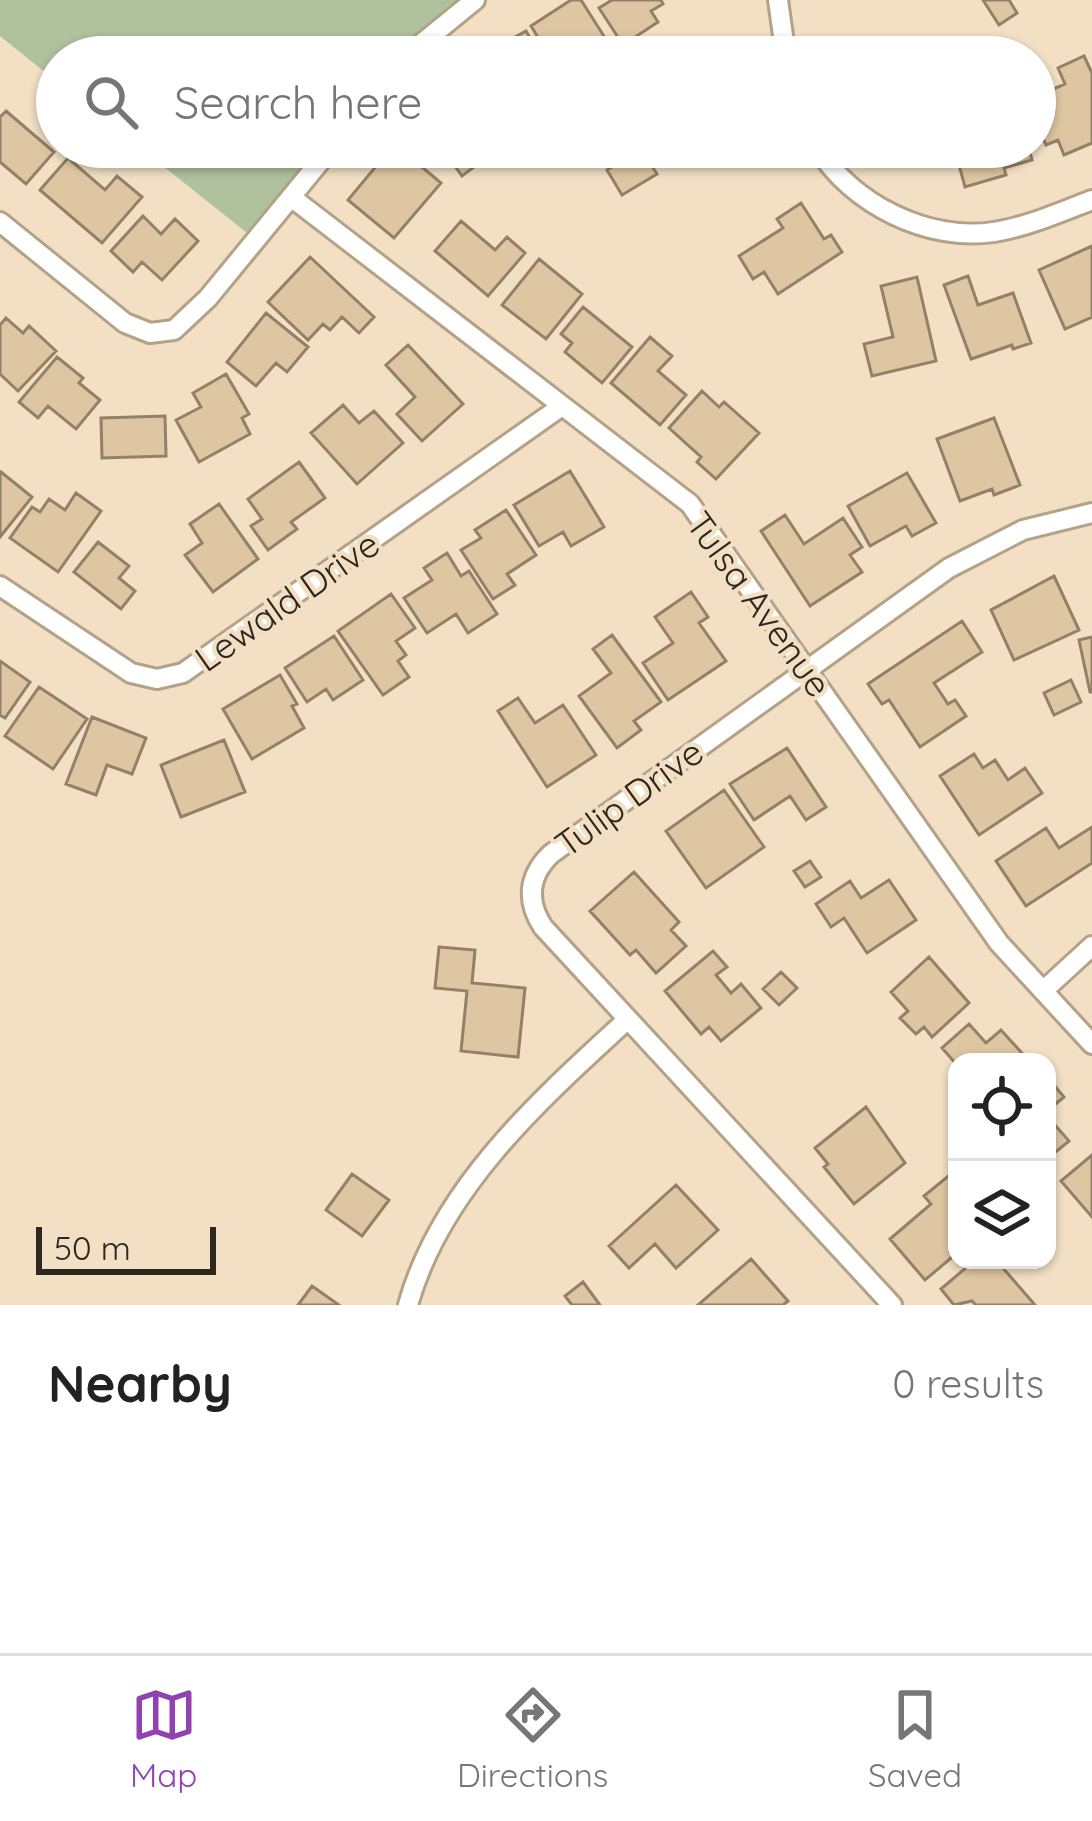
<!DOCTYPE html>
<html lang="en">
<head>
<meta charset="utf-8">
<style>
  :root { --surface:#fff; --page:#f6f6f6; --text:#222; --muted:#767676; --line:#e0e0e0; --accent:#9241b1 }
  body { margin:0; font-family:Quicksand,sans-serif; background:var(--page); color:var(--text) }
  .controls { position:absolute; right:36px; bottom:36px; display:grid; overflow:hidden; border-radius:24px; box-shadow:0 3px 9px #0004 }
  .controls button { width:108px; height:108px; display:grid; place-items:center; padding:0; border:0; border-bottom:3px solid var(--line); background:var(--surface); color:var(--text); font:60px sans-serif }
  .scale { position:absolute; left:36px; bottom:30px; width:180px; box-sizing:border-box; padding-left:12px; border:6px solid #2e271d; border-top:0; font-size:33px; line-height:42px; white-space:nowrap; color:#2e271d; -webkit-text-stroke:9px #f2dfc4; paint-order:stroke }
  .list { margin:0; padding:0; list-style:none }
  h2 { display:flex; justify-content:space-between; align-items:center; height:156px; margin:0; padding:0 48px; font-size:51px }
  h2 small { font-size:39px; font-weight:400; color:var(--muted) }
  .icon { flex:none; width:66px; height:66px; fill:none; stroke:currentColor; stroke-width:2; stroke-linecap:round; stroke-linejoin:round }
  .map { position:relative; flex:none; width:1092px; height:1305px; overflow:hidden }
  .search { position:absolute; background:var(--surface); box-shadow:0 3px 9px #0004; left:36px; right:36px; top:36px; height:132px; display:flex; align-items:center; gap:30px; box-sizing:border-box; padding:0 42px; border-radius:66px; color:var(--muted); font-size:45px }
  .sheet { height:348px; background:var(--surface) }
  nav { display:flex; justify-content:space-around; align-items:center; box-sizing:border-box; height:168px; border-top:3px solid var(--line); background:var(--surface); font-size:33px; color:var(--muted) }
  nav a { display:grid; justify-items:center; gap:6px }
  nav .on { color:var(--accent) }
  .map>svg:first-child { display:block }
  .green { fill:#afc19d }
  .building { fill:#dfc6a2; stroke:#928168; stroke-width:3 }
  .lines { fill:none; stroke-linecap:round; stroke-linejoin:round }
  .street-casing { stroke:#b4a288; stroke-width:24 }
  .street { stroke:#fff; stroke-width:18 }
  .labels { text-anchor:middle; stroke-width:9; stroke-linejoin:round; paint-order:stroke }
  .street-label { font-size:36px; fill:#2e271d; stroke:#f2dfc4 }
</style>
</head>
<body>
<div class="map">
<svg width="1092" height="1305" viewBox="0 0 1092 1305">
  <rect width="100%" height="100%" fill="#f2dfc4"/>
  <path class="green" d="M0,0H481L405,57H57V82L0,36Z
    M139,147H332L256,240Z"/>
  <path class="building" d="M571,0H581L607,41L582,57H550L531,26Z
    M612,0H661L663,4L651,11L658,22L623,45L599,8Z
    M983,0H1009L1017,13L999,25Z
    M526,31L541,57H506L501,45Z
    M1084,56L1092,73V143L1064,155L1058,140L1046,145L1035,119V97L1065,84L1058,68Z
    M6,111L54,152L26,184L0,162V117Z
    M392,147H398L441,183L394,238L348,200Z
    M441,147H466L478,164L462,176Z
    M954,147H1029L1032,160L1004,168L1006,175L965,187Z
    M641,149L657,174L622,195L607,170Z
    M68,158L105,190L117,176L142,197L102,243L40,190Z
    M801,203L824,239L831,235L842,252L778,294L764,272L753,279L739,256L783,228L777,219Z
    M143,216L161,234L175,219L198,241L162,280L142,262L133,272L111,251Z
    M461,221L495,250L507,237L525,253L488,296L435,251Z
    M1092,246V317L1065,329L1039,270Z
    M310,257L374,317L359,333L342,317L330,330L323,324L308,340L268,302Z
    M539,259L582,294L546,339L502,305Z
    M968,276L978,305L1013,293L1031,343L1013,349L1012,345L971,359L944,285Z
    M917,277L936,361L872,376L864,344L893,337L881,286Z
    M583,307L632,347L602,383L565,352L572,343L561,334Z
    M266,313L308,347L287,372L276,363L256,386L227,362Z
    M6,318L23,333L29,326L56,351L18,391L0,374V325Z
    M650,337L672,356L658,371L686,395L660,425L611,383Z
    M408,345L463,404L422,441L397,414L415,397L386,365Z
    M57,357L83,378L79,383L100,400L76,429L48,406L38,418L19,402Z
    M226,374L249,414L242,418L250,434L199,462L176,420L201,407L193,393Z
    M702,391L719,407L724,402L759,433L716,479L697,462L701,457L669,428Z
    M343,405L359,423L374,411L403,443L357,484L311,433Z
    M165,416L166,456L102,458L101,418Z
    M994,418L1020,485L994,495L992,489L960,501L937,439Z
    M299,462L325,498L291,522L297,529L268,550L251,526L262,519L248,499Z
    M570,471L604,527L571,546L563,532L539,546L514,505Z
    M1,472L32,497L0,537V474Z
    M907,473L936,523L912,536L906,526L870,546L848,506Z
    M76,493L101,511L58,572L10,538L32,507L40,512L49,499L65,510Z
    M219,504L258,559L213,592L185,555L202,543L190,524Z
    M506,510L536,555L507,574L515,585L493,599L461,550L481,538L475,530Z
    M785,515L804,544L843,518L862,547L850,555L862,572L810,606L761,531Z
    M98,542L129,566L119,578L135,591L121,609L74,572Z
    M447,553L461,576L469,571L497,614L468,633L456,614L427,633L404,598L432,580L424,568Z
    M1054,576L1079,630L1014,660L991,610Z
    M691,592L708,617L699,623L726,661L668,700L643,663L673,643L655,617Z
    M391,594L415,628L396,641L406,655L398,661L409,677L383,695L338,631Z
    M962,621L982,652L934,683L948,704L955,700L966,716L920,747L889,700L882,704L868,684Z
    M612,635L661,702L634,721L641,730L617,748L579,696L611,673L593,649Z
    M334,636L363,680L333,700L326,689L307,702L285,668Z
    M1092,637V692H1090L1079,640Z
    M0,661L30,682L5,718L0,715Z
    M280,675L297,704L292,706L304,728L252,759L223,709Z
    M1071,680L1081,702L1054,715L1044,693Z
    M39,687L87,719L53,769L5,736Z
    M518,698L535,723L563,705L596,755L547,787L498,711Z
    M92,717L146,738L132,774L107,765L96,795L66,784Z
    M224,740L245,792L181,817L161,765Z
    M787,748L826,807L806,820L790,796L754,820L730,784Z
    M974,754L983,768L995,760L1008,780L1025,768L1042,793L979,835L940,776Z
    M724,790L764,847L706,888L666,831Z
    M1092,827V863L1026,906L996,861L1046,828L1059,848Z
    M810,861L821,877L805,887L794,871Z
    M634,872L679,922L671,930L686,946L656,973L636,950L630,955L590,911Z
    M889,880L916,920L867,953L844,918L831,927L816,904L850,881L861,898Z
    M439,947L475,950L472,983L525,988L518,1057L461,1051L467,991L435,988Z
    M713,951L727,967L716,975L731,993L741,984L761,1008L721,1041L709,1027L701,1034L665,991Z
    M929,957L969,1003L932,1037L924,1027L916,1034L900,1018L908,1011L891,992Z
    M781,972L797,988L779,1005L763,989Z
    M969,1024L986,1043L1001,1030L1030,1062L957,1065L942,1048Z
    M1047,1077L1064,1097L1047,1111Z
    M866,1107L905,1163L854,1204L824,1167L828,1164L815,1148Z
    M1047,1116L1069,1141L1047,1159Z
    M1092,1155V1217L1061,1181Z
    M957,1169V1253L925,1280L890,1239L931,1204L924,1196Z
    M352,1174L389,1200L362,1236L326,1210Z
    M676,1185L718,1230L676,1268L655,1244L629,1268L609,1246Z
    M751,1259L788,1301L783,1305H698Z
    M975,1260H996L1035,1305H976L972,1301L954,1305L941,1289Z
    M583,1282L600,1305H572L565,1296Z
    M312,1286L339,1305H298Z"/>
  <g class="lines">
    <defs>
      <path id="street" d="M778,0L786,57
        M405,57L475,0
        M817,147C851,204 928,242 994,232C1026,227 1061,212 1092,200
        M291,197L690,504L999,943L1092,1044
        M0,222L125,323L150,333L174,330L208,298L332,147
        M0,586L131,673L157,679L183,673L562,406
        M1043,991L1092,946
        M408,1305C441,1187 540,1100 628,1019
        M892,1305L543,927C526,901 528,876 551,854L949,568L1023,530L1092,513"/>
    </defs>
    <use href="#street" class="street-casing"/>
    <use href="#street" class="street"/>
  </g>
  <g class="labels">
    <g class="street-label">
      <text transform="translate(287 601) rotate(-35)" y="13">Lewald Drive</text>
      <text transform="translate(759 604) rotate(54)" y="13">Tulsa Avenue</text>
      <text transform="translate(629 798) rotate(-36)" y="13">Tulip Drive</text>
    </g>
  </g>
</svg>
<div class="controls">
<button><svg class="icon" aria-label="locate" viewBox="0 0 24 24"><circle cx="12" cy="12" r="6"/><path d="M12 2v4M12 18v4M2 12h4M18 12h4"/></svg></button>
<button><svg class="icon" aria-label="layers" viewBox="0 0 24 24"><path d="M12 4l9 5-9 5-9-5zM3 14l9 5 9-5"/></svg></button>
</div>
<div class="scale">50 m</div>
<div class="search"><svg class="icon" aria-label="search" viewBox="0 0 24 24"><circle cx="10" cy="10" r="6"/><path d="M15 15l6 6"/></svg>Search here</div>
</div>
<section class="sheet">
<h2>Nearby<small>0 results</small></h2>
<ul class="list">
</ul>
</section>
<nav>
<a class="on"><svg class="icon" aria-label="map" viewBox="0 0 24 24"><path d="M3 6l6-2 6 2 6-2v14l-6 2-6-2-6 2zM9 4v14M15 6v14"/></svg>Map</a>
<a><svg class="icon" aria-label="directions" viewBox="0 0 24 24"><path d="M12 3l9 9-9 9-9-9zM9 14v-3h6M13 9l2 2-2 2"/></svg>Directions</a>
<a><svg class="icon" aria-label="saved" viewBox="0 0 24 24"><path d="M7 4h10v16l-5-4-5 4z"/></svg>Saved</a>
</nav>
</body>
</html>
